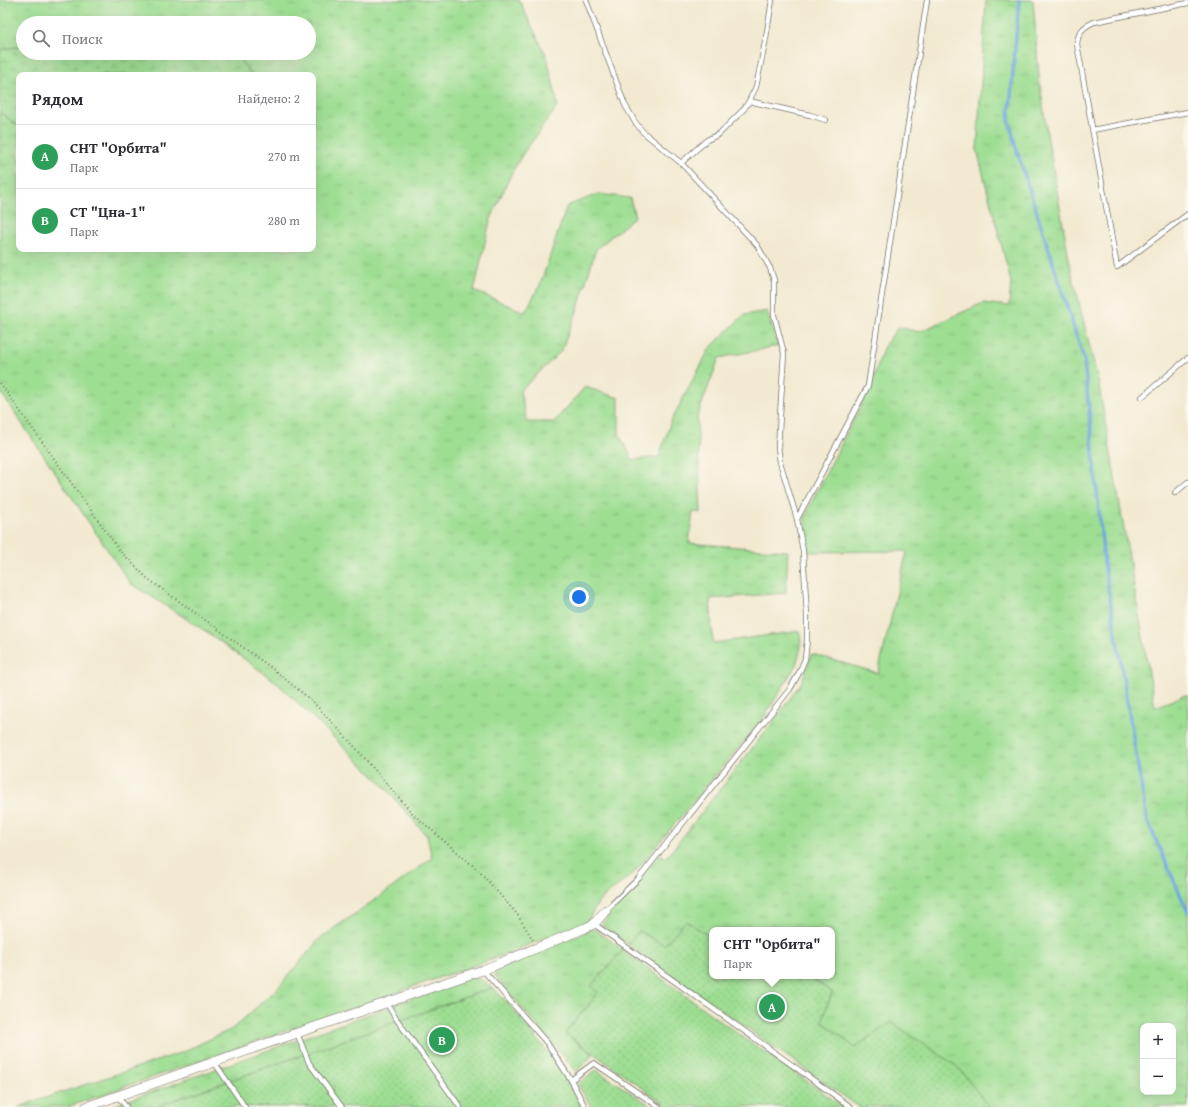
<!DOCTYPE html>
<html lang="ru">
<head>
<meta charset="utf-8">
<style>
  :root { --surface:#fff; --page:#f2f2f3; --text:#2b2b33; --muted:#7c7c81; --line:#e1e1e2; --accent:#d1495b }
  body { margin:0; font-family:"Gentium Book Plus",serif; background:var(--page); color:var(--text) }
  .controls { position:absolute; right:12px; bottom:12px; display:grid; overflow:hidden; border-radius:8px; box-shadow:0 4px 16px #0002 }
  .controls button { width:36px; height:36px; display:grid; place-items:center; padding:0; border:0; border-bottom:1px solid var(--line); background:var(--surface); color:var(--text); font:20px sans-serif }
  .you { position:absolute; left:579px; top:597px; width:14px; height:14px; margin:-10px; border:3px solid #fff; border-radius:50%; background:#1a73e8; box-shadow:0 0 0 6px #1a73e833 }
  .badge { display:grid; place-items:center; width:26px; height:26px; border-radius:50%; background:var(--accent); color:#fff; font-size:13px; font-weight:700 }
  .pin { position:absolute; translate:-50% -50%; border:2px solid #fff; box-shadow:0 1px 4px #0006 }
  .popup { position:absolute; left:709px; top:927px; width:126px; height:52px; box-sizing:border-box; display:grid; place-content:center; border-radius:8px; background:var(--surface); filter:drop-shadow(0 1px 3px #0005); font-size:13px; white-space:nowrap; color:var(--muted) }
  .popup b { font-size:15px; color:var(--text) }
  .popup::after { content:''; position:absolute; left:50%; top:100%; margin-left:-8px; border:8px solid transparent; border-top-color:var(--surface) }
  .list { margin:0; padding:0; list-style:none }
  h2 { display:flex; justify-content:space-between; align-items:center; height:52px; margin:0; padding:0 16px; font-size:17px }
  h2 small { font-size:13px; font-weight:400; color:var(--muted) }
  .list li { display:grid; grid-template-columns:26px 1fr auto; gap:12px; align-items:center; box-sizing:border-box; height:64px; padding:0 16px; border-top:1px solid var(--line) }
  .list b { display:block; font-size:15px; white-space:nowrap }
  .list p { margin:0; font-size:13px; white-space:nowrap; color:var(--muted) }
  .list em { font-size:13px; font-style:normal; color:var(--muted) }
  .icon { flex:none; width:22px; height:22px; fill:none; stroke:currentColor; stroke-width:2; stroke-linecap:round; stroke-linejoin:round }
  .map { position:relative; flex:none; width:1188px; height:1107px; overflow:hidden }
  .search { position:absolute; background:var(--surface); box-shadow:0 4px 16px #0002; left:16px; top:16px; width:300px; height:44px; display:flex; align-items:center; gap:10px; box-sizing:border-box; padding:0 14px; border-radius:22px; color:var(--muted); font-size:15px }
  .panel { position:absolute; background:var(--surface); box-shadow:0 4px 16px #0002; left:16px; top:72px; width:300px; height:180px; border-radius:8px }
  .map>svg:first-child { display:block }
  .grass { fill:url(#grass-tufts); stroke:#64845f; fill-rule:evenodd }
  .wetland { fill:url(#wetland-marsh); stroke:#64845f }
  .garden { fill:url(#garden-dots); stroke:#64845f }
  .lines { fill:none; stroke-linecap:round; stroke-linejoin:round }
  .stream { stroke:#6fa6dd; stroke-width:3.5 }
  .service-casing { stroke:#716e65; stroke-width:6 }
  .minor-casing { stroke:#716e65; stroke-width:10 }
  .path { stroke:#716e65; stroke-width:2; stroke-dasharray:1 3; stroke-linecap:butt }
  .service { stroke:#fff; stroke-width:4.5 }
  .minor { stroke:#fff; stroke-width:9 }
</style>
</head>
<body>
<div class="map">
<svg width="1188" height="1107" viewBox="0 0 1188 1107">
  <defs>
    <pattern id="grass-tufts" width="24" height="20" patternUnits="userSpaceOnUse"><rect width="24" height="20" fill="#9ede93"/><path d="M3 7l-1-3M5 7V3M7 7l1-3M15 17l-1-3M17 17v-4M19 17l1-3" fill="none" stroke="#88bf7f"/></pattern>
    <pattern id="wetland-marsh" width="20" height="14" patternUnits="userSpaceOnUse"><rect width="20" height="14" fill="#9ede93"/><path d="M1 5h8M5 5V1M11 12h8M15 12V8" fill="none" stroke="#88bf7f"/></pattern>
    <pattern id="garden-dots" width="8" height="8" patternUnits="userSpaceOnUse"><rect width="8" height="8" fill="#9ede93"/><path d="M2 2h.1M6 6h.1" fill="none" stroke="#88bf7f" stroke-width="1.8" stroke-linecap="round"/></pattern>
  </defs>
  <rect width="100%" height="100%" fill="#fbf7ec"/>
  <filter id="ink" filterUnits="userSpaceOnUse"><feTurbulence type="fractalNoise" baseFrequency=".025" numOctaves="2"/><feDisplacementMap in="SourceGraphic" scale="8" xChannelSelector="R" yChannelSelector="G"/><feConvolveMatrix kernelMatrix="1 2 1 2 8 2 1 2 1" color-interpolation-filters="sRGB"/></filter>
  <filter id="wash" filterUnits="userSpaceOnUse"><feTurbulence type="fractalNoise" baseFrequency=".012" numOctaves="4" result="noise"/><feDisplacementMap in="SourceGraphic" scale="16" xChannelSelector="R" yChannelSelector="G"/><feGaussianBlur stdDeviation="0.9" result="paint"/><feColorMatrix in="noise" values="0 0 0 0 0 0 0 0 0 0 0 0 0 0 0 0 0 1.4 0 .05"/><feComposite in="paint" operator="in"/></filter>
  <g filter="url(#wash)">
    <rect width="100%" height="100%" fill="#f2e9d0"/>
    <path class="grass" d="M0,0H519L547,57L558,106L524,152L512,172L490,221L474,291L525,312L540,285L567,206L598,194L630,198L635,217L596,249L577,311L561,351L520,391L527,422H554L585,387L619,398V434L633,460L659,457L671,421L710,348L744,315L767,311L778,346L719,358L697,417L701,513L693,512L689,543L788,551L786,593L710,599L713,643L800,631L801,647L796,665L765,716L634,873L600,900L587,922L490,960L67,1107H18L180,1053L232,1029L276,990L320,938L389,890L432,858L427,836L382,784L276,682L207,632L130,583L0,391V112L19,127V249H313V75H252L238,58L212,53H309V23H23V46L0,50Z
      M986,0H1033L1039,77L1048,140L1071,270L1098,380L1155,707L1188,694V1107H989L958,1067L855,1048L822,1021L832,992L807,976H832V930H712V938L686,922L664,945L639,931L628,944L601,925L660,854L666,858L776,718L801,683L812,654L878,673L907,551L807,552L805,518L813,499L871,386L883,348L898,327L919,332L983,303L1009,306L1011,282L977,150ZM1143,1026H1173V1092H1143Z
      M592,929L596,930L623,950L591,986L599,992L565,1033L593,1054L577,1072L495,976L494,971Z
      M474,978C482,980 487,982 492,988L155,1107H110L464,980Z"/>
    <path class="wetland" d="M23,46V53H212L238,58L252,75H19V127L0,112V50Z"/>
    <path class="garden" d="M686,921L712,938V976H807L832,992L822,1021L855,1048L891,1022L958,1067L989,1107H859L628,944L639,931L664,945Z
      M623,950L727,1026L844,1107H669L565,1033L598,993L591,986Z
      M492,988L507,1002L563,1071L581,1107H155Z
      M596,1070L653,1107H591L578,1084Z"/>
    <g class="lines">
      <path class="stream" d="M1019,0L1009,120L1017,151L1084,359L1104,563L1147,820L1188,912"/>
    </g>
  </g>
  <g filter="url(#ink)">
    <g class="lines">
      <defs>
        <path id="service" d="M586,0L625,105L635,122L643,132L681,163L757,245L770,268L774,280V315L784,353L778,447L780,462L797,519L803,551L807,615V640L805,659L799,673L790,689L639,878L606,910
          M1188,3L1094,22C1083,27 1078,32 1077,44L1117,267L1188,214
          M749,101L810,115L826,120
          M1092,130L1188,112
          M681,163L707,140L719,134L744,109L749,101L756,87L766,38L772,0
          M1142,397L1188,358
          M1175,493L1188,482
          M797,519L868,386L927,0
          M594,924L851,1107
          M483,970L547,1043L571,1080L585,1107
          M386,1002L395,1017L460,1107
          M297,1033L309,1063L342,1107
          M214,1062L245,1107
          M571,1080L594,1063L659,1107
          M118,1096L126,1107"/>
        <path id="minor" d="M86,1107L297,1033L483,970L585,928L594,924L606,910"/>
      </defs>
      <use href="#service" class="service-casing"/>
      <use href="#minor" class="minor-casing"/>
      <path class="path" d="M0,383L120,551L148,579L269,666L311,700L354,746L414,815L478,870L517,914L533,940"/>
      <use href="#service" class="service"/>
      <use href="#minor" class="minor"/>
    </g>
  </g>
</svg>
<div class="controls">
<button>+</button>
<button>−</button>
</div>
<div class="you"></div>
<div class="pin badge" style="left:772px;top:1007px;background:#2e9e5b">A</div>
<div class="popup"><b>CНТ &quot;Орбита&quot;</b>Парк</div>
<div class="pin badge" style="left:442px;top:1040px;background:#2e9e5b">B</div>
<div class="search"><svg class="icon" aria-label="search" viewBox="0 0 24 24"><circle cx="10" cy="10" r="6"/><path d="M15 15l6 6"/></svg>Поиск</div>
<section class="panel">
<h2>Рядом<small>Найдено: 2</small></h2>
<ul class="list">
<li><span class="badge" style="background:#2e9e5b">A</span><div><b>CНТ &quot;Орбита&quot;</b><p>Парк</p></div><em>270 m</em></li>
<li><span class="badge" style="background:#2e9e5b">B</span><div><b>СТ &quot;Цна-1&quot;</b><p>Парк</p></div><em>280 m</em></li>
</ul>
</section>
</div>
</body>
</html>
